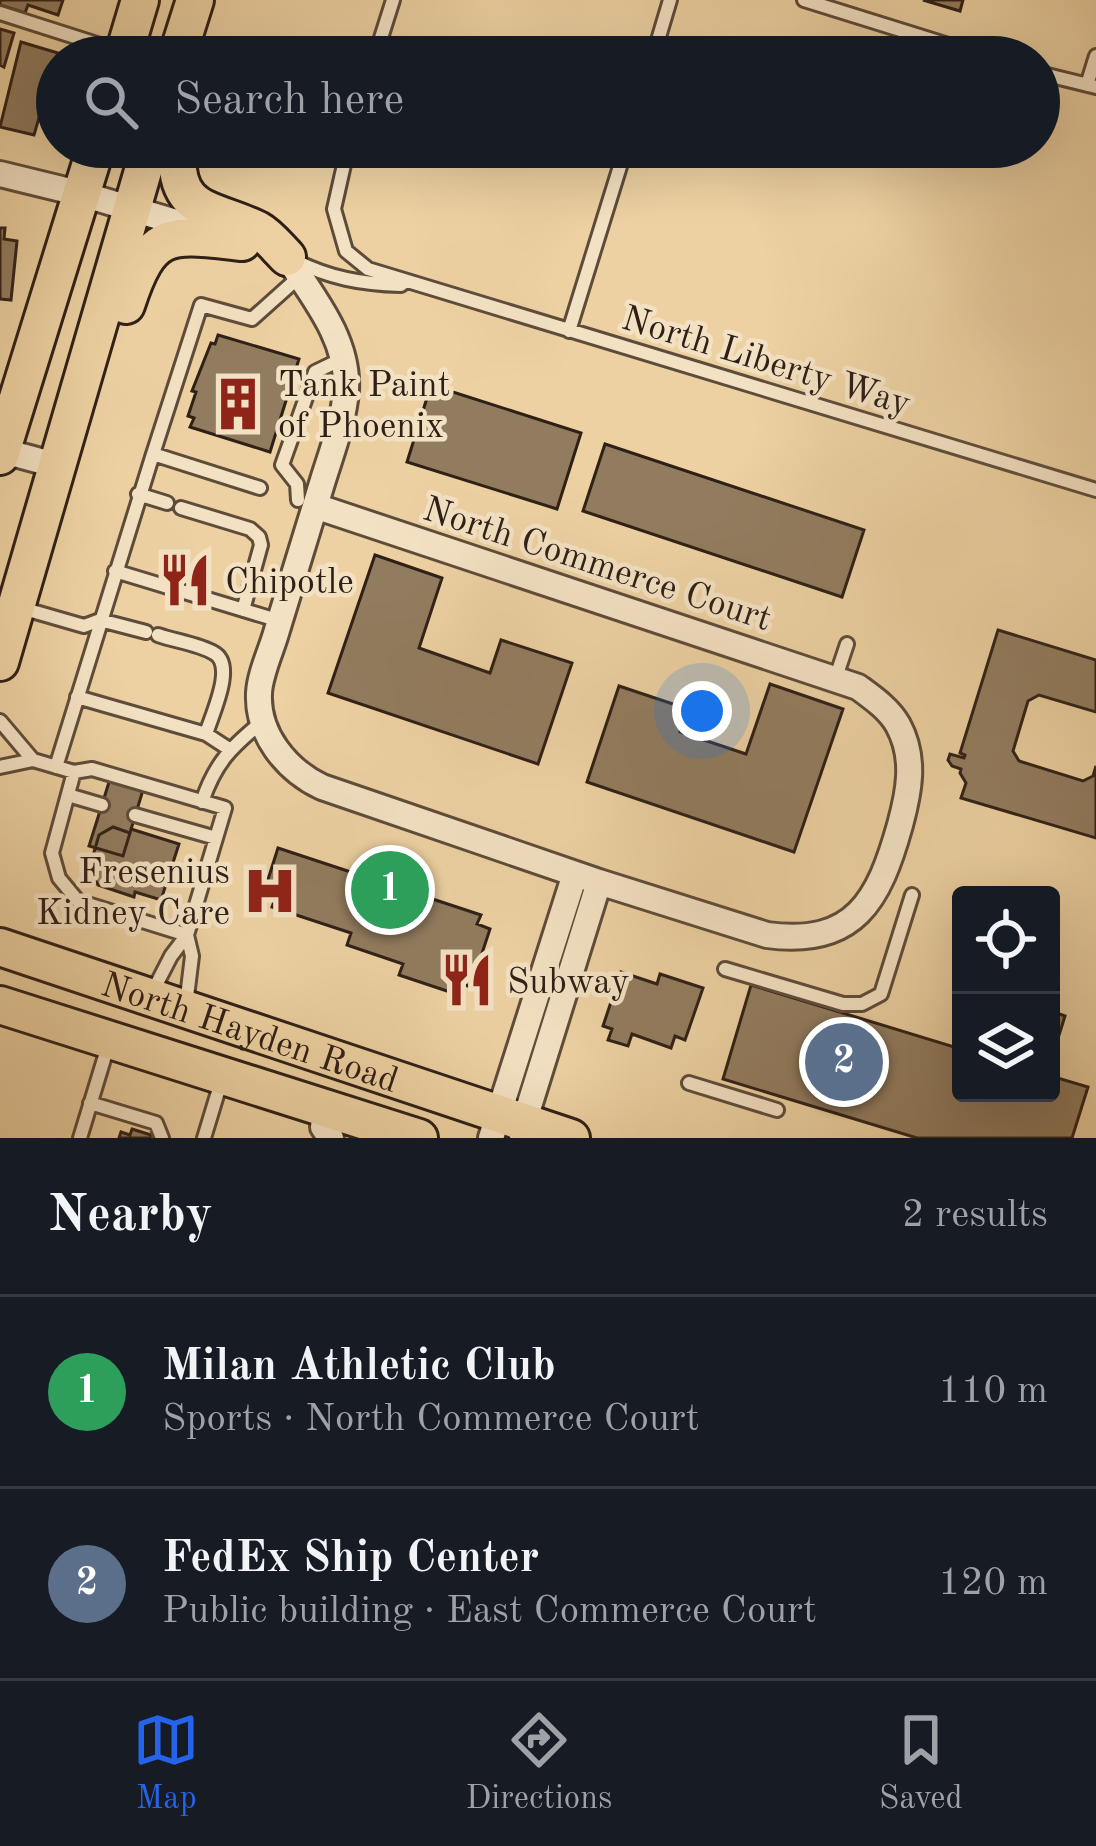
<!DOCTYPE html>
<html lang="en">
<head>
<meta charset="utf-8">
<style>
  :root { --surface:#171b24; --page:#20242c; --text:#f1f3f6; --muted:#9ea1a6; --line:#363941; --accent:#2563eb }
  body { margin:0; font-family:"Old Standard TT",serif; background:var(--page); color:var(--text) }
  .controls { position:absolute; right:36px; bottom:36px; display:grid; overflow:hidden; border-radius:12px; box-shadow:0 12px 48px #0002 }
  .controls button { width:108px; height:108px; display:grid; place-items:center; padding:0; border:0; border-bottom:3px solid var(--line); background:var(--surface); color:var(--text); font:60px sans-serif }
  .you { position:absolute; left:702px; top:711px; width:42px; height:42px; margin:-30px; border:9px solid #fff; border-radius:50%; background:#1a73e8; box-shadow:0 0 0 18px #1a73e833 }
  .badge { display:grid; place-items:center; width:78px; height:78px; border-radius:50%; background:var(--accent); color:#fff; font-size:39px; font-weight:700 }
  .pin { position:absolute; translate:-50% -50%; border:6px solid #fff; box-shadow:0 3px 12px #0006 }
  .list { margin:0; padding:0; list-style:none }
  h2 { display:flex; justify-content:space-between; align-items:center; height:156px; margin:0; padding:0 48px; font-size:51px }
  h2 small { font-size:39px; font-weight:400; color:var(--muted) }
  .list li { display:grid; grid-template-columns:78px 1fr auto; gap:36px; align-items:center; box-sizing:border-box; height:192px; padding:0 48px; border-top:3px solid var(--line) }
  .list b { display:block; font-size:45px; white-space:nowrap }
  .list p { margin:0; font-size:39px; white-space:nowrap; color:var(--muted) }
  .list em { font-size:39px; font-style:normal; color:var(--muted) }
  .icon { flex:none; width:66px; height:66px; fill:none; stroke:currentColor; stroke-width:2; stroke-linecap:round; stroke-linejoin:round }
  .map { position:relative; flex:none; width:1096px; height:1138px; overflow:hidden }
  .search { position:absolute; background:var(--surface); box-shadow:0 12px 48px #0002; left:36px; right:36px; top:36px; height:132px; display:flex; align-items:center; gap:30px; box-sizing:border-box; padding:0 42px; border-radius:66px; color:var(--muted); font-size:45px }
  .sheet { height:540px; background:var(--surface) }
  nav { display:flex; justify-content:space-around; align-items:center; box-sizing:border-box; height:168px; border-top:3px solid var(--line); background:var(--surface); font-size:33px; color:var(--muted) }
  nav a { display:grid; justify-items:center; gap:6px }
  nav .on { color:var(--accent) }
  .map>svg:first-child { display:block }
  .building { fill:#927c5f; stroke:#2f2017; stroke-width:3 }
  .lines { fill:none; stroke-linecap:round; stroke-linejoin:round }
  .lane-casing { stroke:#5e4c3a; stroke-width:18 }
  .street-casing { stroke:#5e4c3a; stroke-width:30 }
  .primary-casing { stroke:#2f2017; stroke-width:42 }
  .lane { stroke:#f3e1c3; stroke-width:12 }
  .street { stroke:#f3e1c3; stroke-width:24 }
  .primary { stroke:#edd1a2; stroke-width:36 }
  .labels { text-anchor:middle; stroke-width:9; stroke-linejoin:round; paint-order:stroke }
  .street-label { font-size:36px; fill:#2f2017; stroke:#f3e1c3 }
  .poi-label { font-size:36px; fill:#2f2017; stroke:#f3e1c3; text-anchor:start }
</style>
</head>
<body>
<div class="map">
<svg width="1096" height="1138" viewBox="0 0 1096 1138">
  <rect width="100%" height="100%" fill="#edd1a2"/>
  <filter id="stains"><feTurbulence type="fractalNoise" baseFrequency=".00167" numOctaves="4"/><feColorMatrix values="0 0 0 0 .2 0 0 0 0 .09 0 0 0 0 .02 0 0 0 .5 -.17"/></filter>
  <radialGradient id="worn" r=".72"><stop offset=".6" stop-color="#630" stop-opacity="0"/><stop offset="1" stop-color="#630" stop-opacity=".3"/></radialGradient>
  <path class="building" d="M0,0H63L58,15L28,5L25,13L0,5Z
    M923,0H963L960,11Z
    M0,29L14,33L4,67L0,65Z
    M21,42L58,53L34,135L0,127Z
    M0,228H5L4,239L17,241L11,300L0,299Z
    M218,335L299,359L270,452L190,427L194,418L188,416L196,392L192,391L211,343L215,344Z
    M431,385L581,433L557,509L407,462Z
    M605,444L864,530L842,597L583,511Z
    M375,555L442,578L419,648L490,673L501,640L572,663L538,764L328,693Z
    M998,630L1096,660V712L1039,695L1028,701L1013,751L1019,761L1083,781L1093,776L1096,766V838L961,798L966,783L960,773L961,769L952,766L948,760L950,754L964,758L965,755L960,753Z
    M770,684L843,709L794,852L587,782L619,686L688,709L680,732L746,754Z
    M110,779L143,790L123,856L89,846Z
    M113,827L130,833L131,829L179,844L161,900L135,892L134,897L98,885L89,869L99,835Z
    M278,848L481,915L477,924L490,929L471,987L459,983L456,994L399,975L403,964L347,945L351,933L272,907L276,896L264,892Z
    M621,972L657,984L660,974L703,988L685,1040L675,1036L671,1048L632,1034L628,1046L608,1040L612,1029L603,1026Z
    M751,985L961,1049V1093H1051V1076L1088,1087L1072,1138H917L723,1079Z
    M1051,1011L1065,1016L1055,1048L1051,1047Z
    M132,1129L151,1135L150,1138H119L121,1132L130,1135Z"/>
  <g class="lines">
    <defs>
      <path id="lane" d="M804,0L987,57
        M0,13L119,51
        M375,57L393,0
        M653,57L670,0
        M1039,73L1096,87
        M1087,85L1096,56
        M348,147L334,209L346,251L368,269L1096,490
        M294,260C329,278 362,284 401,285
        M569,331L626,147
        M260,488L153,454L201,305L252,319L299,277
        M138,494L167,503
        M298,500L297,484L282,465L315,372L342,359
        M181,508L250,529L259,537L261,545L243,610
        M115,571L280,621
        M18,607L84,626L100,620L146,632
        M158,635C175,641 199,644 214,653C236,665 212,714 206,734
        M835,680L847,644
        M77,697L206,734L229,749
        M0,721L33,760L74,772L52,853L59,878L78,901L187,935L225,808L92,769L74,772
        M0,767L33,760
        M56,767L153,454
        M68,795L102,805
        M202,802C215,763 231,747 263,721
        M135,815L216,838
        M725,969L843,1004H862L881,994L912,895
        M151,995L171,956L187,935
        M186,1005L192,956L187,935
        M689,1083L777,1110
        M90,1103L156,1123L162,1138
        M80,1138L108,1046
        M204,1138L221,1082"/>
      <path id="street" d="M0,174L82,194L206,231
        M274,252L287,257C313,297 349,340 346,390C344,420 332,451 323,480C308,530 292,580 277,630C272,649 260,673 259,693C257,734 286,770 322,787L599,882L767,935C855,947 879,900 900,825C909,792 916,758 898,725C889,709 873,698 858,687L315,506
        M0,450L59,466
        M326,1106L323,1127L331,1138
        M521,1132L599,882
        M491,1138L575,874"/>
      <g id="primary">
        <path d="M123,57L140,0"/>
        <path d="M177,57L195,0"/>
        <path d="M178,147C172,214 213,208 258,230C269,236 278,248 287,257"/>
        <path d="M126,305C151,228 169,234 242,242"/>
        <path d="M0,456L96,147"/>
        <path d="M0,662L150,147"/>
        <path id="s1" d="M0,947L571,1138"/>
        <path d="M0,1005L419,1138"/>
      </g>
    </defs>
    <use href="#lane" class="lane-casing"/>
    <use href="#street" class="street-casing"/>
    <use href="#primary" class="primary-casing"/>
    <use href="#lane" class="lane"/>
    <use href="#street" class="street"/>
    <use href="#primary" class="primary"/>
  </g>
  <defs>
    <symbol id="building-bare" viewBox="-9 -9 18 18"><path d="M-4-6H4V6H1V3H-1V6H-4ZM-2.5-4.3h1.7v1.8h-1.7ZM.8-4.3h1.7v1.8H.8ZM-2.5-1h1.7V.8h-1.7ZM.8-1h1.7V.8H.8Z" fill="#8f2418" stroke="#f3e1c3" stroke-width="2.5" paint-order="stroke"/></symbol>
    <symbol id="restaurant-bare" viewBox="-9 -9 18 18"><path d="M-5-6h1v4h1v-4h1v4h1v-4h1v5L-1.5 .5V6h-2V.5L-5-1ZM5-6V6H3V1.5H1.5Q1.5-4 5-6Z" fill="#8f2418" stroke="#f3e1c3" stroke-width="2.5" paint-order="stroke"/></symbol>
    <symbol id="hospital-bare" viewBox="-9 -9 18 18"><path d="M-5-5h3v3.5h4V-5h3V5h-3V1.5h-4V5h-3Z" fill="#8f2418" stroke="#f3e1c3" stroke-width="2.5" paint-order="stroke"/></symbol>
  </defs>
  <g fill-rule="evenodd">
    <use href="#building-bare" x="200" y="366" width="76" height="76"/>
    <use href="#restaurant-bare" x="147" y="542" width="76" height="76"/>
    <use href="#hospital-bare" x="232" y="853" width="76" height="76"/>
    <use href="#restaurant-bare" x="429" y="942" width="76" height="76"/>
  </g>
  <g class="labels">
    <g class="street-label">
      <text transform="translate(767 359) rotate(17)" y="13">North Liberty Way</text>
      <text transform="translate(598 562) rotate(18)" y="13">North Commerce Court</text>
      <text dy="13" stroke="none"><textPath href="#s1" startOffset="264">North Hayden Road</textPath></text>
    </g>
    <g class="poi-label">
      <text x="278" y="396">Tank Paint<tspan x="278" dy="41">of Phoenix</tspan></text>
      <text x="225" y="593">Chipotle</text>
      <text x="230" y="883" text-anchor="end">Fresenius<tspan x="230" dy="41">Kidney Care</tspan></text>
      <text x="507" y="993">Subway</text>
    </g>
  </g>
  <rect width="100%" height="100%" filter="url(#stains)"/>
  <rect width="100%" height="100%" fill="url(#worn)"/>
</svg>
<div class="controls">
<button><svg class="icon" aria-label="locate" viewBox="0 0 24 24"><circle cx="12" cy="12" r="6"/><path d="M12 2v4M12 18v4M2 12h4M18 12h4"/></svg></button>
<button><svg class="icon" aria-label="layers" viewBox="0 0 24 24"><path d="M12 4l9 5-9 5-9-5zM3 14l9 5 9-5"/></svg></button>
</div>
<div class="you"></div>
<div class="pin badge" style="left:390px;top:890px;background:#2e9e5b">1</div>
<div class="pin badge" style="left:844px;top:1062px;background:#5c6f8a">2</div>
<div class="search"><svg class="icon" aria-label="search" viewBox="0 0 24 24"><circle cx="10" cy="10" r="6"/><path d="M15 15l6 6"/></svg>Search here</div>
</div>
<section class="sheet">
<h2>Nearby<small>2 results</small></h2>
<ul class="list">
<li><span class="badge" style="background:#2e9e5b">1</span><div><b>Milan Athletic Club</b><p>Sports · North Commerce Court</p></div><em>110 m</em></li>
<li><span class="badge" style="background:#5c6f8a">2</span><div><b>FedEx Ship Center</b><p>Public building · East Commerce Court</p></div><em>120 m</em></li>
</ul>
</section>
<nav>
<a class="on"><svg class="icon" aria-label="map" viewBox="0 0 24 24"><path d="M3 6l6-2 6 2 6-2v14l-6 2-6-2-6 2zM9 4v14M15 6v14"/></svg>Map</a>
<a><svg class="icon" aria-label="directions" viewBox="0 0 24 24"><path d="M12 3l9 9-9 9-9-9zM9 14v-3h6M13 9l2 2-2 2"/></svg>Directions</a>
<a><svg class="icon" aria-label="saved" viewBox="0 0 24 24"><path d="M7 4h10v16l-5-4-5 4z"/></svg>Saved</a>
</nav>
</body>
</html>
